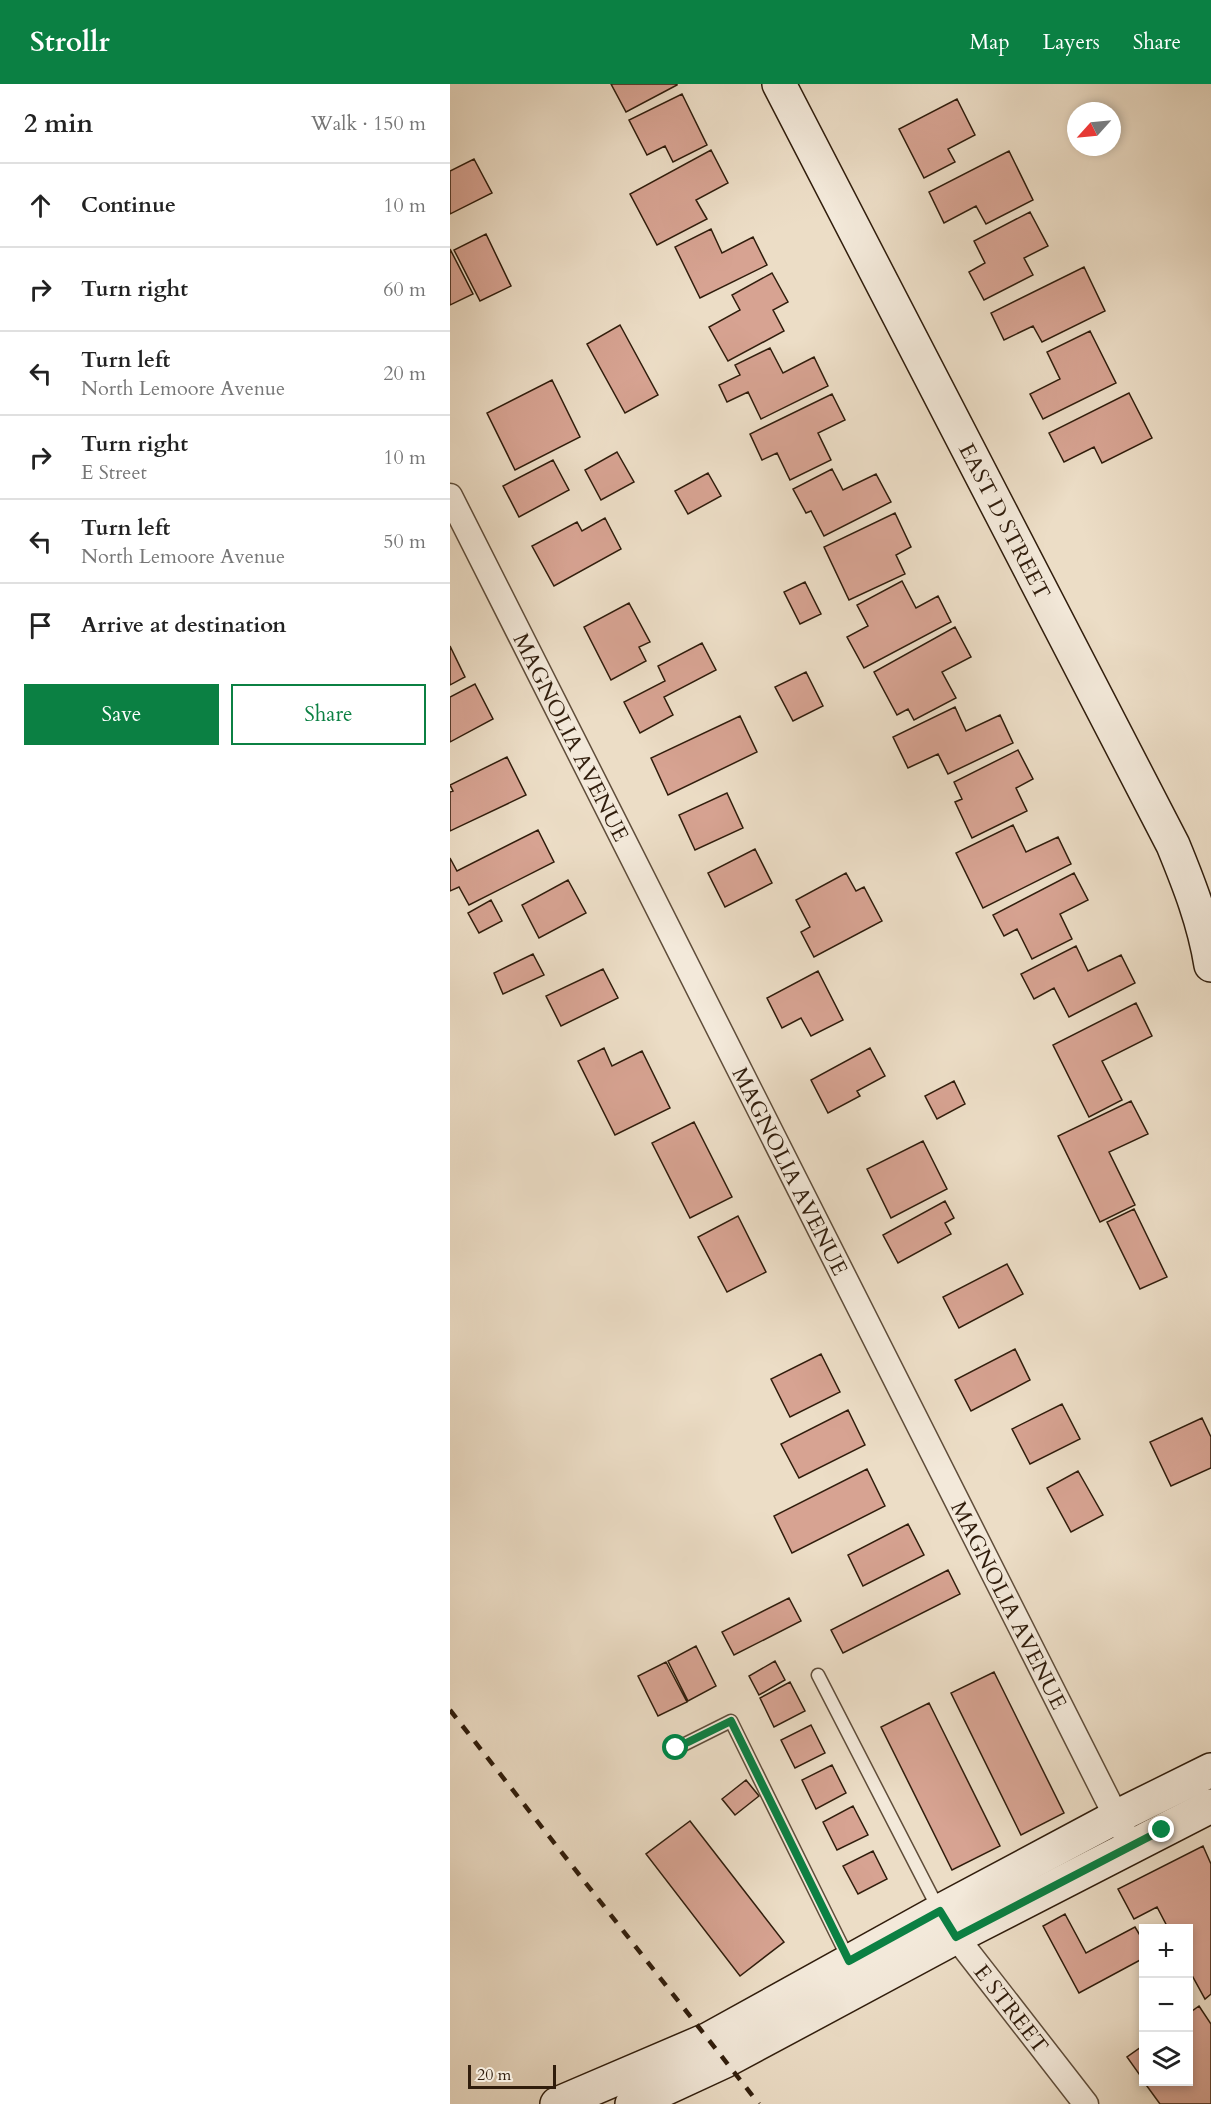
<!DOCTYPE html>
<html lang="en">
<head>
<meta charset="utf-8">
<style>
  :root { --surface:#fff; --page:#f6f6f6; --text:#222; --muted:#767676; --line:#e0e0e0; --accent:#0b8043 }
  body { margin:0; font-family:Cardo,serif; background:var(--page); color:var(--text) }
  .controls { position:absolute; right:18px; bottom:18px; display:grid; overflow:hidden; border-radius:0px; box-shadow:0 3px 9px #0003 }
  .controls button { width:54px; height:54px; display:grid; place-items:center; padding:0; border:0; border-bottom:2px solid var(--line); background:var(--surface); color:var(--text); font:30px sans-serif }
  .compass { position:absolute; left:617px; top:18px; width:54px; height:54px; border-radius:50%; background:var(--surface); box-shadow:0 3px 9px #0003; rotate:243deg }
  .scale { position:absolute; left:18px; bottom:15px; width:88px; box-sizing:border-box; padding-left:6px; border:3px solid #301d0c; border-top:0; font-size:16px; line-height:21px; white-space:nowrap; color:#301d0c; -webkit-text-stroke:4px #f3e9da; paint-order:stroke }
  .stop { position:absolute; width:18px; height:18px; margin:-14px; border:4px solid #0b8043; border-radius:50%; background:#fff }
  .stop.end { background:#0b8043; border-color:#fff; box-shadow:0 2px 6px #0008 }
  .list { margin:0; padding:0; list-style:none }
  h2 { display:flex; justify-content:space-between; align-items:center; height:78px; margin:0; padding:0 24px; font-size:26px }
  h2 small { font-size:20px; font-weight:400; color:var(--muted) }
  .list li { display:grid; grid-template-columns:39px 1fr auto; gap:18px; align-items:center; box-sizing:border-box; height:84px; padding:0 24px; border-top:2px solid var(--line) }
  .list b { display:block; font-size:22px; white-space:nowrap }
  .list p { margin:0; font-size:20px; white-space:nowrap; color:var(--muted) }
  .list em { font-size:20px; font-style:normal; color:var(--muted) }
  .actions { display:flex; gap:12px; padding:18px 24px }
  .actions a { flex:1; padding:14px 0; border:2px solid var(--accent); border-radius:0px; text-align:center; font-size:21px; color:var(--accent) }
  .actions .main { background:var(--accent); color:#fff }
  .icon { flex:none; width:33px; height:33px; fill:none; stroke:currentColor; stroke-width:2; stroke-linecap:round; stroke-linejoin:round }
  .map { position:relative; flex:none; width:761px; height:2020px; overflow:hidden }
  header { display:flex; align-items:center; gap:36px; box-sizing:border-box; height:84px; padding:0 30px; background:var(--accent); color:#fff }
  header strong { font-size:28px }
  nav { display:flex; gap:33px; margin-inline-start:auto; font-size:21px }
  main { display:flex }
  aside { flex:1; background:var(--surface) }
  .map>svg:first-child { display:block }
  .building { fill:#d7a392; stroke:#301d0c; stroke-width:1.5 }
  .lines { fill:none; stroke-linecap:round; stroke-linejoin:round }
  .service-casing { stroke:#5f4d3a; stroke-width:15 }
  .minor-casing { stroke:#5f4d3a; stroke-width:27 }
  .secondary-casing { stroke:#301d0c; stroke-width:36 }
  .service { stroke:#f3e9da; stroke-width:12 }
  .minor { stroke:#f3e9da; stroke-width:24 }
  .secondary { stroke:#f3e9da; stroke-width:33 }
  .rail { stroke:#301d0c; stroke-width:4.5; stroke-dasharray:10 10; stroke-linecap:butt }
  .route { stroke:#0b8043; stroke-width:8 }
  .labels { text-anchor:middle; stroke-width:5; stroke-linejoin:round; paint-order:stroke }
  .street-label { font-size:22px; fill:#301d0c; stroke:#f3e9da }
</style>
</head>
<body>
<header>
<strong>Strollr</strong>
<nav><a>Map</a><a>Layers</a><a>Share</a></nav>
</header>
<main>
<aside>
<h2>2 min<small>Walk · 150 m</small></h2>
<ul class="list">
<li><svg class="icon" aria-label="ahead" viewBox="0 0 24 24"><path d="M12 20V5M6 11l6-6 6 6"/></svg><div><b>Continue</b></div><em>10 m</em></li>
<li><svg class="icon" aria-label="right" viewBox="0 0 24 24"><path d="M7 20v-9h11M14 6l5 5-5 5"/></svg><div><b>Turn right</b></div><em>60 m</em></li>
<li><svg class="icon" aria-label="left" viewBox="0 0 24 24"><path d="M17 20v-9H6M10 6l-5 5 5 5"/></svg><div><b>Turn left</b><p>North Lemoore Avenue</p></div><em>20 m</em></li>
<li><svg class="icon" aria-label="right" viewBox="0 0 24 24"><path d="M7 20v-9h11M14 6l5 5-5 5"/></svg><div><b>Turn right</b><p>E Street</p></div><em>10 m</em></li>
<li><svg class="icon" aria-label="left" viewBox="0 0 24 24"><path d="M17 20v-9H6M10 6l-5 5 5 5"/></svg><div><b>Turn left</b><p>North Lemoore Avenue</p></div><em>50 m</em></li>
<li><svg class="icon" aria-label="arrive" viewBox="0 0 24 24"><path d="M6 21V4h12l-3 4 3 4H6"/></svg><div><b>Arrive at destination</b></div></li>
</ul>
<div class="actions"><a class="main">Save</a><a>Share</a></div>
</aside>
<div class="map">
<svg width="761" height="2020" viewBox="0 0 761 2020">
  <rect width="100%" height="100%" fill="#ecddc6"/>
  <filter id="stains"><feTurbulence type="fractalNoise" baseFrequency=".00333" numOctaves="4"/><feColorMatrix values="0 0 0 0 .2 0 0 0 0 .09 0 0 0 0 .02 0 0 0 .5 -.17"/></filter>
  <radialGradient id="worn" r=".72"><stop offset=".6" stop-color="#630" stop-opacity="0"/><stop offset="1" stop-color="#630" stop-opacity=".3"/></radialGradient>
  <path class="building" d="M161,0H227V1L176,28Z
    M232,10L257,61L223,78L215,62L197,71L179,36Z
    M507,15L525,51L498,65L505,78L474,94L449,45Z
    M261,66L278,99L246,116L257,135L207,161L180,110Z
    M559,67L583,116L536,140L526,122L494,139L479,108Z
    M24,75L42,109L0,130V87Z
    M580,128L598,162L574,174L583,191L534,216L519,188L535,179L524,157Z
    M261,145L272,169L303,153L317,181L250,214L225,163Z
    M36,150L61,202L30,217L4,166Z
    M0,165L23,210L0,221Z
    M634,183L655,227L592,258L583,242L554,256L541,229Z
    M322,189L338,218L323,226L334,247L278,277L259,243L290,226L282,211Z
    M170,241L208,311L175,329L137,260Z
    M640,247L666,299L593,335L580,310L610,295L597,268Z
    M320,264L333,289L364,273L378,302L311,335L298,308L277,318L269,301L290,291L285,281Z
    M102,296L130,353L65,386L37,329Z
    M679,309L702,354L652,379L644,363L614,378L599,349Z
    M382,310L395,336L368,349L381,376L340,396L327,369L312,376L300,350Z
    M167,368L184,398L151,416L135,386Z
    M103,376L119,406L69,433L53,402Z
    M382,385L393,406L426,390L441,418L374,452L361,427L356,429L343,405Z
    M258,389L271,412L238,430L225,407Z
    M445,429L461,463L446,471L455,490L399,516L374,463Z
    M155,434L171,465L104,502L82,462L127,438L132,447Z
    M452,497L466,524L488,512L501,538L414,584L397,553L418,542L407,521Z
    M355,498L371,530L350,540L334,508Z
    M179,519L200,558L189,563L196,577L161,596L134,543Z
    M505,543L521,573L492,588L506,614L464,636L458,625L447,631L424,588Z
    M252,559L266,586L214,613L223,631L190,649L174,618L215,597L208,582Z
    M0,562L15,593L0,601Z
    M356,588L373,622L343,637L325,603Z
    M25,600L43,635L0,658V613Z
    M505,623L516,647L550,631L563,659L498,690L488,670L458,684L443,653Z
    M290,632L307,668L218,711L201,674Z
    M568,666L583,695L566,704L577,727L522,754L505,718L512,715L504,698Z
    M57,673L76,711L0,747V708L3,707L0,701Z
    M277,709L293,744L245,766L229,731Z
    M563,741L576,768L608,753L621,780L533,824L506,769Z
    M88,746L104,778L19,821L9,803L0,807V774L7,787Z
    M305,765L322,799L275,823L258,789Z
    M396,789L406,807L414,803L432,837L364,873L351,848L360,843L346,816Z
    M624,789L638,816L610,830L622,855L582,875L567,845L554,852L543,831Z
    M118,796L136,829L89,854L72,821Z
    M41,816L52,837L29,849L18,829Z
    M626,862L638,887L671,871L685,899L619,933L604,904L584,915L571,890Z
    M83,870L94,891L53,910L44,889Z
    M153,885L168,914L111,942L96,912Z
    M368,887L393,936L361,952L351,934L332,944L317,914Z
    M686,919L702,952L652,977L672,1016L639,1033L603,961Z
    M154,964L162,982L192,967L220,1024L165,1051L128,977Z
    M420,964L435,992L407,1007L410,1012L378,1029L361,996Z
    M504,997L515,1020L487,1035L475,1012Z
    M681,1017L698,1050L659,1068L685,1121L650,1138L608,1052Z
    M244,1038L282,1113L240,1134L202,1059Z
    M473,1057L497,1105L441,1134L417,1085Z
    M495,1117L504,1134L495,1139L501,1150L448,1179L433,1151Z
    M684,1125L717,1193L690,1205L657,1138Z
    M288,1132L316,1188L277,1208L248,1153Z
    M557,1180L573,1210L509,1244L493,1213Z
    M565,1265L580,1296L521,1327L505,1296Z
    M371,1270L390,1308L340,1333L321,1295Z
    M612,1320L630,1355L580,1380L562,1345Z
    M398,1326L415,1361L349,1394L331,1360Z
    M752,1334L761,1353V1384L721,1402L700,1358Z
    M417,1385L435,1422L342,1469L324,1432Z
    M628,1387L653,1431L621,1448L597,1404Z
    M458,1440L474,1471L413,1502L398,1471Z
    M498,1486L510,1510L393,1569L381,1546Z
    M339,1514L351,1537L284,1571L272,1548Z
    M246,1562L266,1602L238,1617L218,1577Z
    M325,1577L335,1596L309,1611L299,1592Z
    M216,1578L237,1618L208,1632L188,1592Z
    M544,1588L614,1729L571,1751L501,1609Z
    M340,1598L355,1627L324,1643L310,1614Z
    M479,1619L550,1762L502,1786L431,1643Z
    M361,1641L375,1669L345,1684L331,1656Z
    M382,1681L396,1709L366,1725L352,1696Z
    M296,1696L309,1712L285,1731L272,1715Z
    M403,1722L418,1751L387,1766L373,1738Z
    M240,1737L334,1858L290,1892L196,1770Z
    M753,1762L761,1780V1910L755,1915L738,1884V1844H718L707,1823L684,1835L668,1805Z
    M423,1767L437,1795L408,1810L393,1782Z
    M615,1830L636,1869L685,1843L694,1858V1874L629,1909L593,1842Z
    M749,1922L761,1940V2020H710L694,1998H738V1930Z
    M694,1961V1997L677,1973Z"/>
  <g class="lines">
    <defs>
      <path id="service" d="M368,1591L489,1826
        M227,1664L281,1637L399,1876"/>
      <g id="minor">
        <path id="s1" d="M0,412L673,1746"/>
        <path id="s2" d="M498,1841L506,1853L636,2020"/>
      </g>
      <g id="secondary">
        <path id="s3" d="M329,0L723,761C739,800 754,838 761,881"/>
        <path d="M107,2020L259,1955L490,1827L666,1733L761,1686"/>
        <path d="M182,2020L275,1977L506,1853L761,1722"/>
      </g>
    </defs>
    <use href="#service" class="service-casing"/>
    <use href="#minor" class="minor-casing"/>
    <use href="#secondary" class="secondary-casing"/>
    <use href="#service" class="service"/>
    <use href="#minor" class="minor"/>
    <use href="#secondary" class="secondary"/>
    <path class="rail" d="M0,1626L309,2020"/>
  </g>
  <g class="lines">
    <path class="route" d="M226,1664L281,1637L399,1877L490,1827L506,1853L712,1746"/>
  </g>
  <g class="labels">
    <g class="street-label">
      <text dy="8" stroke="none"><textPath href="#s3" startOffset="492">EAST D STREET</textPath></text>
      <text dy="8" stroke="none"><textPath href="#s1" startOffset="270">MAGNOLIA AVENUE</textPath></text>
      <text dy="8" stroke="none"><textPath href="#s1" startOffset="756">MAGNOLIA AVENUE</textPath></text>
      <text dy="8" stroke="none"><textPath href="#s1" startOffset="1242">MAGNOLIA AVENUE</textPath></text>
      <text dy="8" stroke="none"><textPath href="#s2" startOffset="105">E STREET</textPath></text>
    </g>
  </g>
  <rect width="100%" height="100%" filter="url(#stains)"/>
  <rect width="100%" height="100%" fill="url(#worn)"/>
</svg>
<div class="controls">
<button>+</button>
<button>−</button>
<button><svg class="icon" aria-label="layers" viewBox="0 0 24 24"><path d="M12 4l9 5-9 5-9-5zM3 14l9 5 9-5"/></svg></button>
</div>
<svg class="compass" viewBox="-18 -18 36 36"><path d="M0-13l5 13h-10z" fill="#e53935"/><path d="M0 13l5-13h-10z" fill="#767676"/></svg>
<div class="scale">20 m</div>
<div class="stop" style="left:226px;top:1664px"></div>
<div class="stop end" style="left:712px;top:1746px"></div>
</div>
</main>
</body>
</html>
